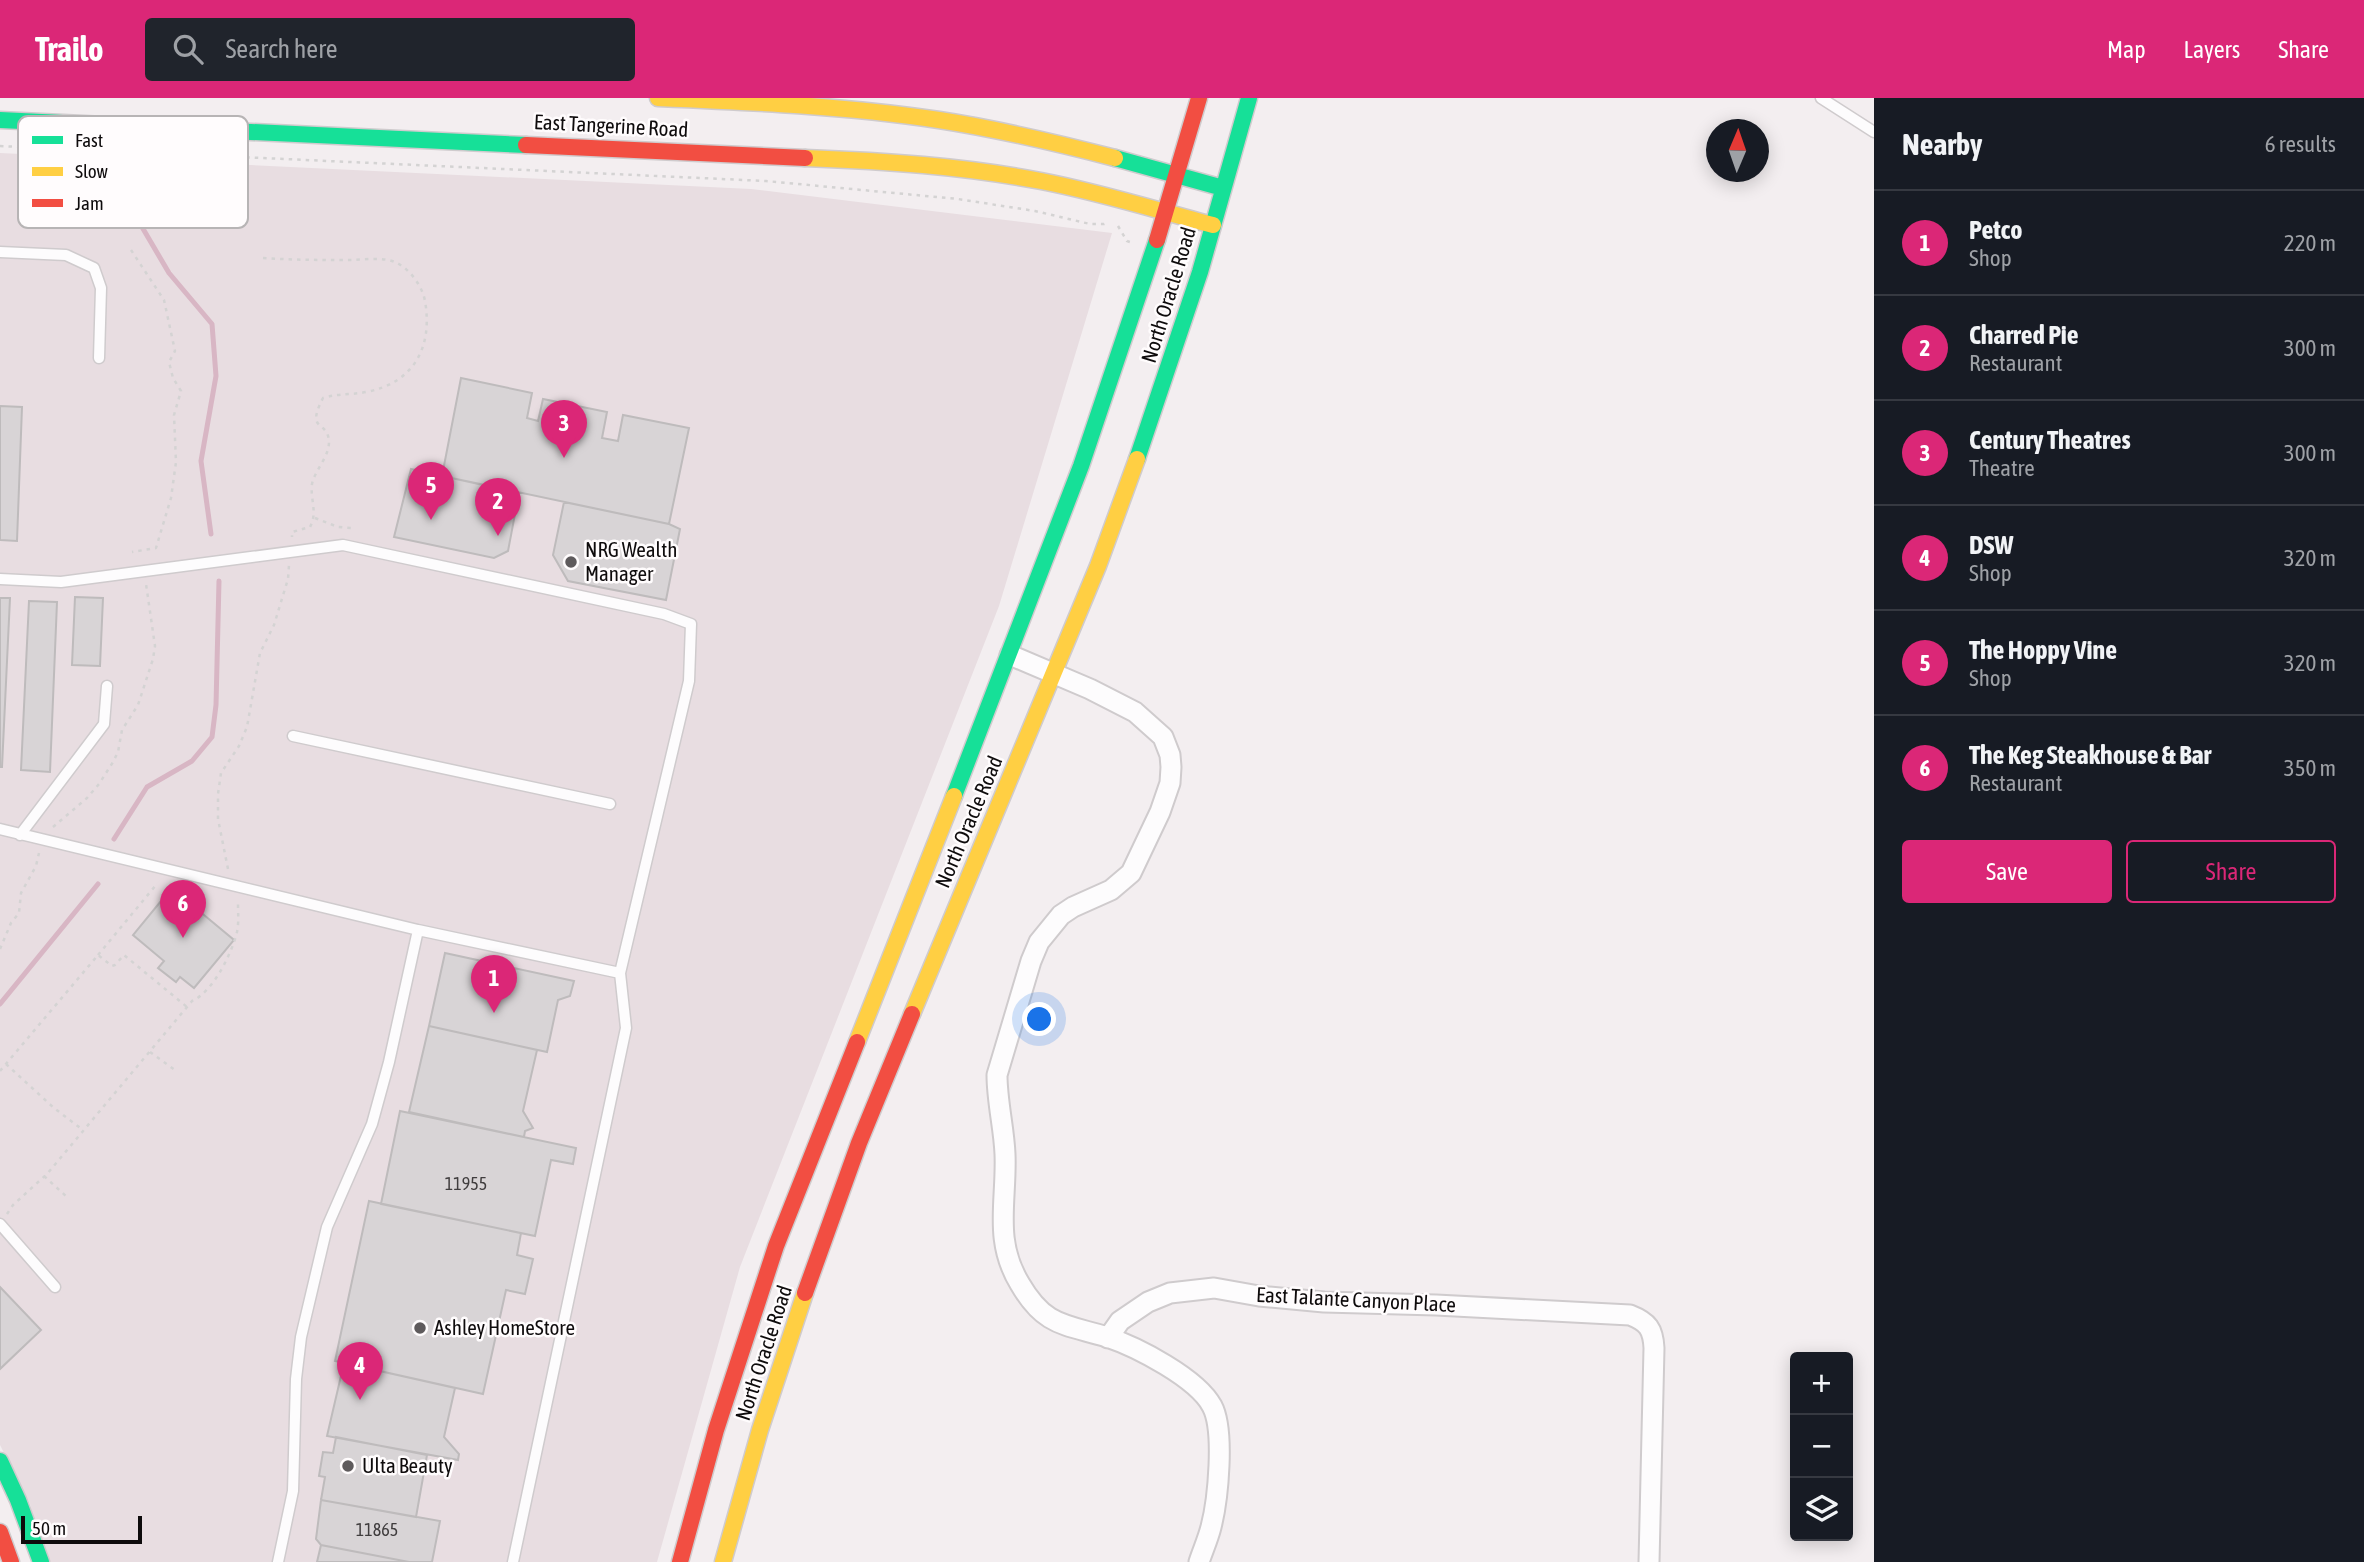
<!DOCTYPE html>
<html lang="en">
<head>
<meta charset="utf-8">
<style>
  :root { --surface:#171b24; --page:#20242c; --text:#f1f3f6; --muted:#9ea1a6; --line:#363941; --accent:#db2777 }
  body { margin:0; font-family:"Asap Condensed",sans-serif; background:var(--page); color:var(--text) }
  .controls { position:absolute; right:21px; bottom:21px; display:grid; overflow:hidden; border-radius:7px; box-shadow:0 4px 18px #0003 }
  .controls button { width:63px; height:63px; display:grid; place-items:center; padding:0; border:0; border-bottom:2px solid var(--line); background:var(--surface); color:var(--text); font:35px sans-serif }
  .compass { position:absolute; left:1706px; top:21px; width:63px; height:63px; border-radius:50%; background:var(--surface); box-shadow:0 4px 18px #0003; rotate:2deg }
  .scale { position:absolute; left:21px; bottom:18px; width:121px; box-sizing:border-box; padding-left:7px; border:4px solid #0e0b0c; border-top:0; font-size:19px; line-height:24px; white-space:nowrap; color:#0e0b0c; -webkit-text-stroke:5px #fffcfd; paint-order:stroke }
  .you { position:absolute; left:1040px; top:922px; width:24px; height:24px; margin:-18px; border:5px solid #fff; border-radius:50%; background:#1a73e8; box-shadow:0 0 0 10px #1a73e833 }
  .badge { display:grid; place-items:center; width:46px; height:46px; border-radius:50%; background:var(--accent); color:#fff; font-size:23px; font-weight:700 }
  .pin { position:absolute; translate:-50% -58px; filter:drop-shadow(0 2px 4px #0008) }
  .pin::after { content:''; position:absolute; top:37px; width:24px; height:21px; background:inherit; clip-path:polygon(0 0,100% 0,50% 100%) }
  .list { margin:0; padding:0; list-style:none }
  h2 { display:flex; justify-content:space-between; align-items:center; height:91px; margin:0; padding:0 28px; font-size:30px }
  h2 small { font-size:23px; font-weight:400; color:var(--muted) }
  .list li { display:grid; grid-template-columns:46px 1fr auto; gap:21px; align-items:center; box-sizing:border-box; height:105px; padding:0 28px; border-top:2px solid var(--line) }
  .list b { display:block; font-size:26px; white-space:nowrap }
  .list p { margin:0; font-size:23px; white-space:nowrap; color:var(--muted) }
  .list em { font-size:23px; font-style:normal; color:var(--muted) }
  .actions { display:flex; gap:14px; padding:21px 28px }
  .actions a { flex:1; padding:16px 0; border:2px solid var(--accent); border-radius:7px; text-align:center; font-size:24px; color:var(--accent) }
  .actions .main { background:var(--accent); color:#fff }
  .icon { flex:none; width:38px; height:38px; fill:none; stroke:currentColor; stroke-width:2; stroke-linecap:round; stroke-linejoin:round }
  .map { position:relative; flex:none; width:1874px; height:1464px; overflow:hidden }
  header { display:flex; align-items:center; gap:42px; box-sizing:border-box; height:98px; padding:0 35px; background:var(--accent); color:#fff }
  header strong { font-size:33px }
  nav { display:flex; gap:38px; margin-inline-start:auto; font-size:24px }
  .search { width:490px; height:63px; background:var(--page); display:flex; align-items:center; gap:18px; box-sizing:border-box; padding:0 24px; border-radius:7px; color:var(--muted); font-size:26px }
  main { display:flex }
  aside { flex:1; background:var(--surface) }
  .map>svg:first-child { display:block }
  .built { fill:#e8dde1 }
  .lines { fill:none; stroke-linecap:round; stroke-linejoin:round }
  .stream { stroke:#d8b6c4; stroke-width:5 }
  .building { fill:#d8d4d6; stroke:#bebbbc; stroke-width:2 }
  .lane-casing { stroke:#cfcbcd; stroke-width:13 }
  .street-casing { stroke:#cfcbcd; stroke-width:23 }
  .fast-casing { stroke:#cfcbcd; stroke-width:19 }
  .slow-casing { stroke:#cfcbcd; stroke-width:19 }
  .jam-casing { stroke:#cfcbcd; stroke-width:19 }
  .path { stroke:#d4d3d3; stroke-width:2.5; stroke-dasharray:3.5 5; stroke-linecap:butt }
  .lane { stroke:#fdfcfd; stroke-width:10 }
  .street { stroke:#fdfcfd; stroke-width:19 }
  .fast { stroke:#16e098; stroke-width:16 }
  .slow { stroke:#ffcf43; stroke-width:16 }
  .jam { stroke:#f24e42; stroke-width:16 }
  .poi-dot { fill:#5e5a5c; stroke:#fffcfd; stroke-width:2.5 }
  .labels { text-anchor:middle; stroke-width:5; stroke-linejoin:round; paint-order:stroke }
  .number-label { font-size:18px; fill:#403d3e }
  .street-label { font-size:21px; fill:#0e0b0c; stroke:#fffcfd }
  .poi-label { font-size:21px; fill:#0e0b0c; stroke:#fffcfd; text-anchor:start }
  .key { fill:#fffcfd; stroke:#b7b4b5; stroke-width:2 }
  .key-label { font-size:19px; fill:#0e0b0c }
</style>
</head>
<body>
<header>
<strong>Trailo</strong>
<div class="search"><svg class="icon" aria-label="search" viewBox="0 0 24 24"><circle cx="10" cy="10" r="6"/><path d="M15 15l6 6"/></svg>Search here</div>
<nav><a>Map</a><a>Layers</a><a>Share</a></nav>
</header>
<main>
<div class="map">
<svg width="1874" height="1464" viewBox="0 0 1874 1464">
  <rect width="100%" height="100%" fill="#f3eef0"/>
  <path class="built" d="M0,55L751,91L1112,135L999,508L740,1169L657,1464H45L30,1406L0,1347Z"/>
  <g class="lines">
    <path class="stream" d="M153,85L142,129L169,175L212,226L216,278L201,363L211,436
      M114,741L147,689L192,663L212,639L216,607L219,483
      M0,906L98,786"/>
  </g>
  <path class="building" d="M461,280L532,295L527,320L538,323L543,301L607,314L602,340L618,343L623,317L689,330L669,426L442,378Z
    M0,308L22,309L17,443L0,442Z
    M411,371L519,395L508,453L494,460L394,439Z
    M564,404L669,426L680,431L666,502L568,483L553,457Z
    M75,499L103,500L100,568L72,567Z
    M0,500H10L2,669H0Z
    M29,503L57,504L50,674L21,672Z
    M170,792L178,799L180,797L234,842L194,890L180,879L176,884L158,870L164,863L133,837Z
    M445,855L574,883L570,898L558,902L547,954L429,928Z
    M429,928L537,952L523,1013L533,1030L525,1033L524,1039L409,1014Z
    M400,1013L576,1050L573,1066L551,1062L535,1138L381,1106Z
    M369,1103L521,1135L517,1157L533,1161L525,1196L506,1192L483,1296L335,1263Z
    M0,1189L41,1232L0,1271Z
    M344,1265L455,1290L444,1339L459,1356L458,1362L327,1338Z
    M336,1339L427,1357L416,1419L321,1402L325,1379L319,1378L323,1354L333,1355Z
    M321,1402L440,1423L432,1464H409L321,1447L316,1441Z
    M321,1447L409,1464H317Z"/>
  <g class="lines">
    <defs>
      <path id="lane" d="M1821,0L1874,34
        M0,154L66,157L94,170L101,190L99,260
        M0,481L61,484L343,447L664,516L691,526L689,583L620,875L626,930L513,1464
        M293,638L610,706
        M0,731L418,832L620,875
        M20,737L104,626L107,588
        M0,1126L55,1189
        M278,1464L293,1393L296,1281L301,1239L327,1129L372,1026L389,964L418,832"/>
      <path id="street" d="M1010,557L1090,591L1135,614L1163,639L1170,657L1171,669L1170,685L1160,714L1131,775L1111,792L1073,809L1061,817L1039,844L1031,863L997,977C997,1004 1004,1030 1005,1056C1007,1103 993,1142 1020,1186C1045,1229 1065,1226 1107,1239C1137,1249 1197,1280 1212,1308C1225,1332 1218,1402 1211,1429C1208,1441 1203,1452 1199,1464
        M1108,1240L1120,1223L1148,1204L1170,1195L1214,1190L1259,1198L1324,1204L1436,1207L1630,1217C1648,1224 1653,1231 1654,1250L1649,1464"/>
      <path id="fast" d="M0,22L526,47
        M1115,60L1223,90
        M1137,361L1200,174L1249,0
        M954,698L1081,368L1157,142
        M0,1363L18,1402L41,1464"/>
      <path id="slow" d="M658,0C752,4 846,8 939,22C998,31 1057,45 1115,60
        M805,60C884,63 963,68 1041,83C1099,94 1156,112 1213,127
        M912,916L1098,468L1137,361
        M857,944L954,698
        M723,1464L760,1332L805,1195"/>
      <path id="jam" d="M526,47L805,60
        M1157,142L1199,0
        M805,1195L859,1045L912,916
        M0,1434L11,1464
        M680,1464L716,1332L776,1148L857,944"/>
    </defs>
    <use href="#lane" class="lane-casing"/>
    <use href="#street" class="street-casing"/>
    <use href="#fast" class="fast-casing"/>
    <use href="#slow" class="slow-casing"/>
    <use href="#jam" class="jam-casing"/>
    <path class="path" d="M0,48L766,83L958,101L1035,113L1090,126H1104L1109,124
      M1118,128L1127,143L1130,144
      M131,152L164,202L175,253L169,264L173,280L181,293L174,317L176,364L171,400L156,450L132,454
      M263,160C292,162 320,162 349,162C363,162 378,159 392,163C408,168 422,187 425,203C433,249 414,285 366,294C351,297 340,295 323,300C305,335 328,321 329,344C329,359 315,372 312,386C310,402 318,414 310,429L292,434V439
      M315,420L338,429L351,430
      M53,729L87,700L99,686L113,664L118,654L122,632L138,607L153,561L155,548L146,486
      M228,771L218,721V696L221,675L239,648L247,629L260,555L274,527L288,481L289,467
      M0,851L11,825L19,815L21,795L36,768L39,755
      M98,857L156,787
      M150,954L175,972
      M6,966L54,1010L83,1032
      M0,973L98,857L112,868L115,867L124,857L187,909
      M44,1078L67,1099
      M7,1116L13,1107L47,1076L192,903C213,894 232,855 237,834C239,824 238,815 238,806"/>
    <use href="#lane" class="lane"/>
    <use href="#street" class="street"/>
    <use href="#fast" class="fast"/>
    <use href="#slow" class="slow"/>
    <use href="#jam" class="jam"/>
  </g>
  <g class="poi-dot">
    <circle cx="571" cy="464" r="7"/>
    <circle cx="420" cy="1230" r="7"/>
    <circle cx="348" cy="1368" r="7"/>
  </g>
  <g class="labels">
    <g class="number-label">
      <text x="466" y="1092">11955</text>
      <text x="377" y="1438">11865</text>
    </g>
    <g class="street-label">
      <text transform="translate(611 28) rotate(3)" y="7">East Tangerine Road</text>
      <text transform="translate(1169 197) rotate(-73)" y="7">North Oracle Road</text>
      <text transform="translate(969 724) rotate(-67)" y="7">North Oracle Road</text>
      <text transform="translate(1356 1202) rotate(3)" y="7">East Talante Canyon Place</text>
      <text transform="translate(764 1255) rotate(-72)" y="7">North Oracle Road</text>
    </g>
    <g class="poi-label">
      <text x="585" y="459">NRG Wealth<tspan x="585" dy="24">Manager</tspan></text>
      <text x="434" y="1237">Ashley HomeStore</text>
      <text x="362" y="1375">Ulta Beauty</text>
    </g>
  </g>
  <rect x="18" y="18" width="230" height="112" rx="10" class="key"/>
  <rect x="32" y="38" width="31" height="8" fill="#16e098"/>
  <rect x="32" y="69" width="31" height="9" fill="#ffcf43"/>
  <rect x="32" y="101" width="31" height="8" fill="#f24e42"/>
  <g class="key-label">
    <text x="75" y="49">Fast</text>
    <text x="75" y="80">Slow</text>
    <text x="75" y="112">Jam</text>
  </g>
</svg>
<div class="controls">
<button>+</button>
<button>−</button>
<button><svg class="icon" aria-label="layers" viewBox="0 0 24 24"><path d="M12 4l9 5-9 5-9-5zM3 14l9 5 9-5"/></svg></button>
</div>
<svg class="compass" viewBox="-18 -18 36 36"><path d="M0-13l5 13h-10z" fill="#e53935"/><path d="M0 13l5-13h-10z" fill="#9ea1a6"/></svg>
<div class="scale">50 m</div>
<div class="you"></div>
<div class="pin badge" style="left:494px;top:915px">1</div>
<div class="pin badge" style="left:498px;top:438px">2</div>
<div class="pin badge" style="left:564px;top:360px">3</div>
<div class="pin badge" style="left:360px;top:1302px">4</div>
<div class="pin badge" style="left:431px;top:422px">5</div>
<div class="pin badge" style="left:183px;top:840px">6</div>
</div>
<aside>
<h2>Nearby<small>6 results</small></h2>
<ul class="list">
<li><span class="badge">1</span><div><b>Petco</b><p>Shop</p></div><em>220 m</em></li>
<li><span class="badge">2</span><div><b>Charred Pie</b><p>Restaurant</p></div><em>300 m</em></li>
<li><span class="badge">3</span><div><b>Century Theatres</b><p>Theatre</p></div><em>300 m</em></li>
<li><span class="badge">4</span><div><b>DSW</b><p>Shop</p></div><em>320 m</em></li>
<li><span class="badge">5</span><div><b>The Hoppy Vine</b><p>Shop</p></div><em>320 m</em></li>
<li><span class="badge">6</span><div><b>The Keg Steakhouse &amp; Bar</b><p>Restaurant</p></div><em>350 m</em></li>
</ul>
<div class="actions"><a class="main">Save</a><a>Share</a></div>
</aside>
</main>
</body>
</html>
